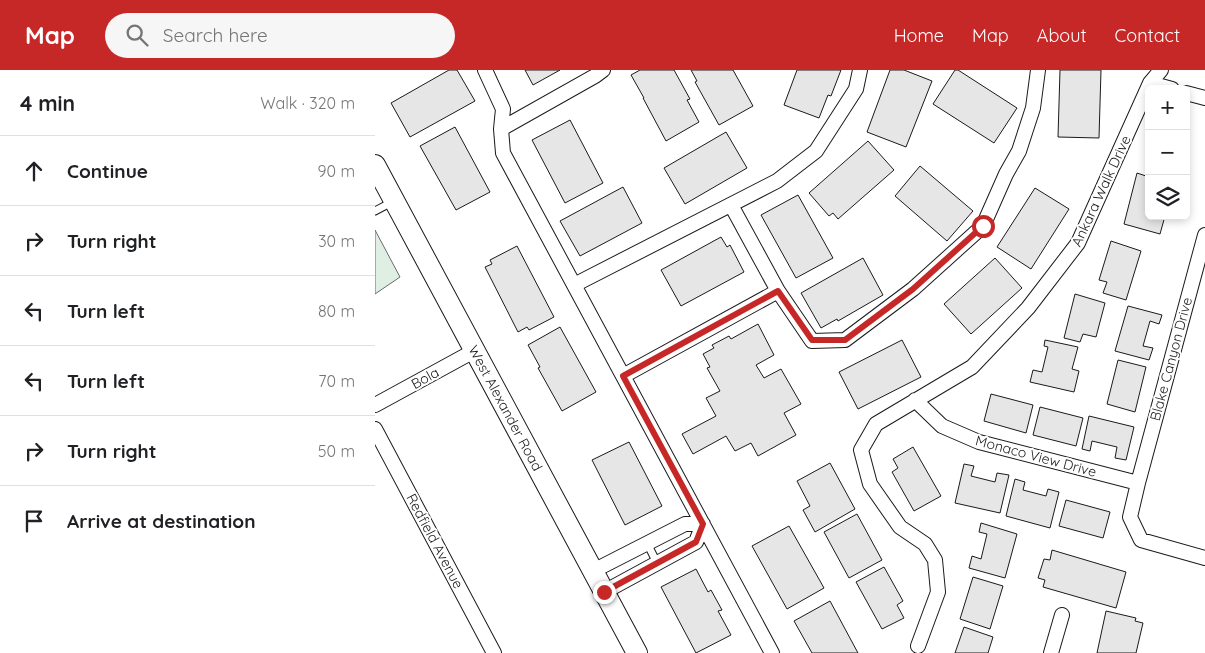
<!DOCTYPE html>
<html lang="en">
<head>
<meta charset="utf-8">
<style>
  :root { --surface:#fff; --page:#f6f6f6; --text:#202124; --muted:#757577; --line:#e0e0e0; --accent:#c62828 }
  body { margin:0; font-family:Quicksand,sans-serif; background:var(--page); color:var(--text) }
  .controls { position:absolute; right:15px; top:15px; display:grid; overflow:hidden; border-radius:8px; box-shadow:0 2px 8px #0003 }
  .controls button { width:45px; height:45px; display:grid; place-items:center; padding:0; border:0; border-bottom:1px solid var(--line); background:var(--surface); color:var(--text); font:25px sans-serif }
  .stop { position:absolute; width:15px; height:15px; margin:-11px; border:4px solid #c62828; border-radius:50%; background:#fff }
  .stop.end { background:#c62828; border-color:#fff; box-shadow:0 1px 5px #0008 }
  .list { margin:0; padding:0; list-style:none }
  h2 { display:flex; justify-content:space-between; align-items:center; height:65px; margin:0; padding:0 20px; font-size:21px }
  h2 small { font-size:16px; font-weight:400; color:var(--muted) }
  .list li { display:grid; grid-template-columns:32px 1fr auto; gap:15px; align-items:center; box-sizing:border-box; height:70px; padding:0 20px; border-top:1px solid var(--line) }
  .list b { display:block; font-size:19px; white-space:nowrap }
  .list em { font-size:16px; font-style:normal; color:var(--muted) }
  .icon { flex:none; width:28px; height:28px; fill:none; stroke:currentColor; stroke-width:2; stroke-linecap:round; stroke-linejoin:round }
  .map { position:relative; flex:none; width:830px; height:583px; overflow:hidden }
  header { display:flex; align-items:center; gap:30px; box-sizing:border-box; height:70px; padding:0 25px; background:var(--accent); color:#fff }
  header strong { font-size:24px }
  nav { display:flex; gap:28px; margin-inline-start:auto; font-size:18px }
  .search { width:350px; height:45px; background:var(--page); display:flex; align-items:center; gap:12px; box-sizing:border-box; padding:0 18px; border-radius:28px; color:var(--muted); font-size:19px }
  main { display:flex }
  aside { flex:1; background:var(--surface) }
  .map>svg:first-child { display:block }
  .green { fill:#e0efe3; stroke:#6a6a6a }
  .building { fill:#e6e6e6; stroke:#1a1a1a }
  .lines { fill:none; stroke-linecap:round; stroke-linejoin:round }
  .service-casing { stroke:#1a1a1a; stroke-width:9 }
  .minor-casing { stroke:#1a1a1a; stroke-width:16 }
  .secondary-casing { stroke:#1a1a1a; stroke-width:22 }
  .service { stroke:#fff; stroke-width:7 }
  .minor { stroke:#fff; stroke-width:14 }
  .secondary { stroke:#fff; stroke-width:20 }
  .route { stroke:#c62828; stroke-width:6 }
  .labels { text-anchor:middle; stroke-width:4; stroke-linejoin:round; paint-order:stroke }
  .street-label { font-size:14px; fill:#1a1a1a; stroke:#fff }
</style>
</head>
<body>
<header>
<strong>Map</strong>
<div class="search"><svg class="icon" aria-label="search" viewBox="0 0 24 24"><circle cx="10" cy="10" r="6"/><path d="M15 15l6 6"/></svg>Search here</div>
<nav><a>Home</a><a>Map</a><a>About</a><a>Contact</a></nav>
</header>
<main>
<aside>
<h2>4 min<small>Walk · 320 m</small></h2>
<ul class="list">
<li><svg class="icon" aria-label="ahead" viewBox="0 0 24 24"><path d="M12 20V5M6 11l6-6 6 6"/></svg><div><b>Continue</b></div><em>90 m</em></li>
<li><svg class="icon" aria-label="right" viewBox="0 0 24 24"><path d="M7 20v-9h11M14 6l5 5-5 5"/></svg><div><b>Turn right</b></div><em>30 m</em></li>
<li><svg class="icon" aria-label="left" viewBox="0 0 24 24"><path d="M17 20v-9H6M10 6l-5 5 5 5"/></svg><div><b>Turn left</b></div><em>80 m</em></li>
<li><svg class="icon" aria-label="left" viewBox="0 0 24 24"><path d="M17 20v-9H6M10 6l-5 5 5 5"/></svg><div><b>Turn left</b></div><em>70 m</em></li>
<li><svg class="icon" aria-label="right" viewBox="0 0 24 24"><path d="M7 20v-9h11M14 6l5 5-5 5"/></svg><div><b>Turn right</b></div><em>50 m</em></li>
<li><svg class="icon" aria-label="arrive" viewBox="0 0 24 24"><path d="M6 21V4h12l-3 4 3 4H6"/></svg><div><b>Arrive at destination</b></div></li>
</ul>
</aside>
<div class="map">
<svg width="830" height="583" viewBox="0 0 830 583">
  <rect width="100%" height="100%" fill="#fff"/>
  <path class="green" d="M0,160L25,207L0,224Z"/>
  <path class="building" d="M74,0H82L100,31L35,67L16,33Z
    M150,0H185L158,15Z
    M265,0H299L315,29L312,30L324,52L291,71L268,28H269L256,5Z
    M316,0H358L378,36L344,55L320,12L322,11Z
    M422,0H466L456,26L453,25L444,48L409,35Z
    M515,0H529L557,11L531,77L492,62Z
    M580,0H583L642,38L619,73L558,34Z
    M685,0H726L724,68L683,67Z
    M195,50L228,113L190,133L157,70Z
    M80,57L115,122L81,140L45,76Z
    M351,62L372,98L310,134L289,98Z
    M493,71L519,100L463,149L458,143L454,146L434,123Z
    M545,96L598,141L572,171L520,126Z
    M762,103L774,107V146H790L785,164L749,154Z
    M248,117L267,153L205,186L185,151Z
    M660,118L694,139L656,199L622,177Z
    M423,125L458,188L421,208L386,145Z
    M346,167L352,177L355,175L369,202L306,236L286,200Z
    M736,171L766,181L751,230L728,223L732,212L724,210Z
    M142,176L179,247L154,260L152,257L143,262L110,197L117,194L115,190Z
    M488,188L508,225L463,251L462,249L446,258L426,223Z
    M620,188L647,218L596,264L569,234Z
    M700,224L730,233L721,267L708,264L705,272L689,268Z
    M753,236L787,245L784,254L775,251L768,276L778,278L774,290L740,281Z
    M383,254L399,285L381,295L389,308L406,299L426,334L409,343L421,365L383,386L376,373L360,381L351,366L318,384L307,364L341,346L331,328L345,321L332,298L335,297L328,284L339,278L337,275L354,266L356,269Z
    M185,257L221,322L187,341L163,298L165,297L153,275Z
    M527,270L546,307L483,339L464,302Z
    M670,270L703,277L697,299L704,301L699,322L655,312L658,300L667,302L673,277L669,276Z
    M743,290L771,297L760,342L732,334Z
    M616,324L658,335L651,363L609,351Z
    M665,337L708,348L701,376L658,365Z
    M714,346L759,357L751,390L740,388L742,377L717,371L715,381L707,379Z
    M254,372L287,436L250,455L217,390Z
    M538,377L566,426L539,441L517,402L523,398L518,389Z
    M455,393L480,439L440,462L428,440L435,436L422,411Z
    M589,394L599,396L596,406L620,412L622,403L634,405L625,443L580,433Z
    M640,409L650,412L648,420L671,426L673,419L684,422L675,458L631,446Z
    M691,430L735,442L728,468L684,456Z
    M482,444L507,490L474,508L449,462Z
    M606,453L642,464L630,508L594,498L597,486L606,489L612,464L604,462Z
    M414,456L449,518L412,539L377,476Z
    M677,480L751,502L741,538L668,517L670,510L663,508L669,489L675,490Z
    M509,497L528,531L522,535L529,548L507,559L481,512Z
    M321,499L333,522L336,520L347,540L343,541L356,565L321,583L286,517Z
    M598,507L628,516L615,559L585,549Z
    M455,531L483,583H437L419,551Z
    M731,541L761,548L760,551L768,553L761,583H722Z
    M589,557L618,567L613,583H580Z"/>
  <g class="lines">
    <defs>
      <path id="service" d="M0,141L17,132
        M272,473L282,493"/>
      <path id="minor" d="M110,0L128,39L126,59L128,83L397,583
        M775,13L797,19
        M811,23L830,28
        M126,59L220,6L228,0
        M356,135L403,221L437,271L470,270L538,219L608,156L631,104L644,81L658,38L663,0
        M830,165L763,413L755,447L766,470L830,488
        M199,215L402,111L441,81L481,19L485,0
        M248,306L403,221
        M540,330L567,356L604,372L763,413
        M0,335L99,281
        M0,359L119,583
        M218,501L310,454H328L321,472L229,522
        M543,576L563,522L560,490L550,474L525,457L495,414L486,380L501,354L597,297L653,238L703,173L775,13L786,0
        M676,583L687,545"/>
      <g id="secondary">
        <path id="s1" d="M0,95L262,583"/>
      </g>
    </defs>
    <use href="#service" class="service-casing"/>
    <use href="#minor" class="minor-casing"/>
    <use href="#secondary" class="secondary-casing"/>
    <use href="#service" class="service"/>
    <use href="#minor" class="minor"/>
    <use href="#secondary" class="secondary"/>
  </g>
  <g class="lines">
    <path class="route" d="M229,522L321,472L328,454L248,306L403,221L437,270H470L538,219L608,156"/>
  </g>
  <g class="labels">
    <g class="street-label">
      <text transform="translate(726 121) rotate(-65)" y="5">Ankara Walk Drive</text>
      <text transform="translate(796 289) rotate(-75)" y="5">Blake Canyon Drive</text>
      <text transform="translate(50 308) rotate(-29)" y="5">Bola</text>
      <text dy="5" stroke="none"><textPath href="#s1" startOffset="276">West Alexander Road</textPath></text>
      <text transform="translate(661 386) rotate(15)" y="5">Monaco View Drive</text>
      <text transform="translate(60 471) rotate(62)" y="5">Redfield Avenue</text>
    </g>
  </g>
</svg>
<div class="controls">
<button>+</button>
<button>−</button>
<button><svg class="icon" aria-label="layers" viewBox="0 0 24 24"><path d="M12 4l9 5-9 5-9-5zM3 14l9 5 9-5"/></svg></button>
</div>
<div class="stop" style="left:608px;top:156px"></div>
<div class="stop end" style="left:229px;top:522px"></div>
</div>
</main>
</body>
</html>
